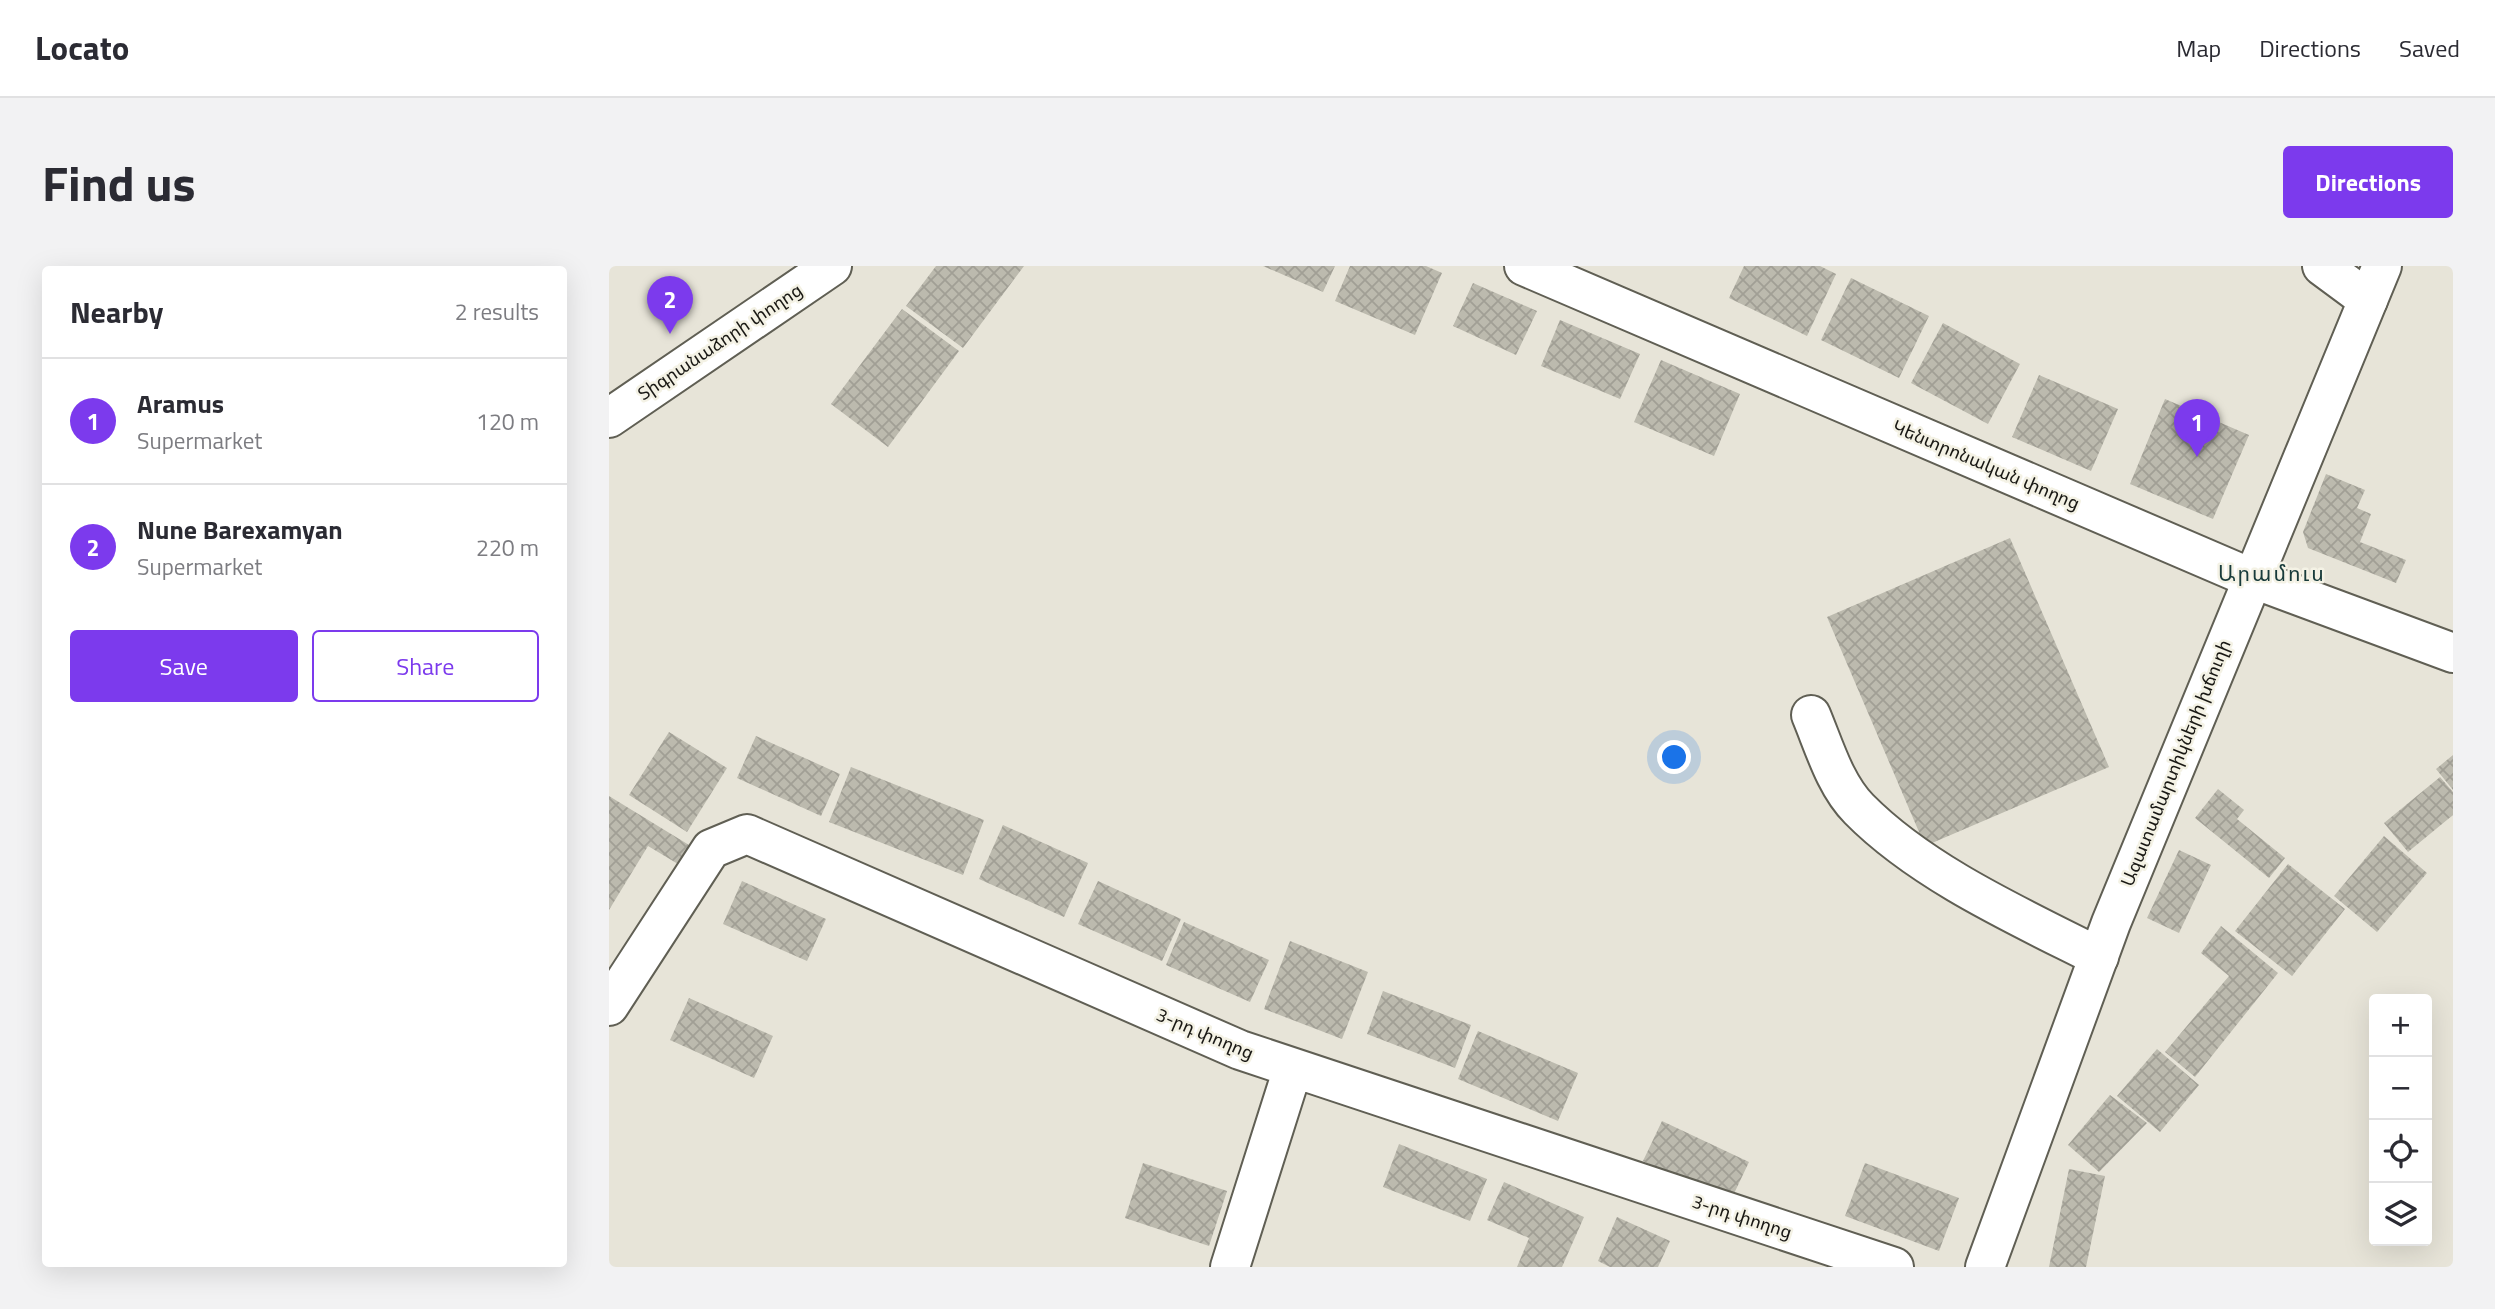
<!DOCTYPE html>
<html lang="en">
<head>
<meta charset="utf-8">
<style>
  :root { --surface:#fff; --page:#f2f2f3; --text:#2b2b33; --muted:#7c7c81; --line:#e1e1e2; --accent:#7c3aed }
  body { margin:0; font-family:"Titillium Web","Noto Sans Armenian",sans-serif; background:var(--page); color:var(--text) }
  .controls { position:absolute; right:21px; bottom:21px; display:grid; overflow:hidden; border-radius:7px; box-shadow:0 7px 28px #0002 }
  .controls button { width:63px; height:63px; display:grid; place-items:center; padding:0; border:0; border-bottom:2px solid var(--line); background:var(--surface); color:var(--text); font:35px sans-serif }
  .you { position:absolute; left:1066px; top:492px; width:24px; height:24px; margin:-18px; border:5px solid #fff; border-radius:50%; background:#1a73e8; box-shadow:0 0 0 10px #1a73e833 }
  .badge { display:grid; place-items:center; width:46px; height:46px; border-radius:50%; background:var(--accent); color:#fff; font-size:23px; font-weight:700 }
  .pin { position:absolute; translate:-50% -58px; filter:drop-shadow(0 2px 4px #0008) }
  .pin::after { content:''; position:absolute; top:37px; width:24px; height:21px; background:inherit; clip-path:polygon(0 0,100% 0,50% 100%) }
  .list { margin:0; padding:0; list-style:none }
  h2 { display:flex; justify-content:space-between; align-items:center; height:91px; margin:0; padding:0 28px; font-size:30px }
  h2 small { font-size:23px; font-weight:400; color:var(--muted) }
  .list li { display:grid; grid-template-columns:46px 1fr auto; gap:21px; align-items:center; box-sizing:border-box; height:126px; padding:0 28px; border-top:2px solid var(--line) }
  .list b { display:block; font-size:26px; white-space:nowrap }
  .list p { margin:0; font-size:23px; white-space:nowrap; color:var(--muted) }
  .list em { font-size:23px; font-style:normal; color:var(--muted) }
  .actions { display:flex; gap:14px; padding:21px 28px }
  .actions a { flex:1; padding:16px 0; border:2px solid var(--accent); border-radius:7px; text-align:center; font-size:24px; color:var(--accent) }
  .actions .main { background:var(--accent); color:#fff }
  .icon { flex:none; width:38px; height:38px; fill:none; stroke:currentColor; stroke-width:2; stroke-linecap:round; stroke-linejoin:round }
  .map { position:relative; flex:none; width:1844px; height:1001px; overflow:hidden; border-radius:7px }
  header { display:flex; align-items:center; gap:42px; box-sizing:border-box; height:98px; padding:0 35px; background:var(--surface); border-bottom:2px solid var(--line) }
  header strong { font-size:33px }
  nav { display:flex; gap:38px; margin-inline-start:auto; font-size:24px }
  .intro { display:flex; align-items:center; justify-content:space-between; box-sizing:border-box; height:168px; padding:0 42px }
  h1 { margin:0; font-size:49px }
  .button { padding:18px 32px; border-radius:7px; background:var(--accent); color:#fff; font-size:24px; font-weight:700 }
  main { display:flex; gap:42px; padding:0 42px }
  aside { flex:1; background:var(--surface); border-radius:7px; box-shadow:0 7px 28px #0002 }
  .map>svg:first-child { display:block }
  .building { fill:url(#building-cross-hatch) }
  .lines { fill:none; stroke-linecap:round; stroke-linejoin:round }
  .minor-casing { stroke:#605f54; stroke-width:42 }
  .major-casing { stroke:#605f54; stroke-width:42 }
  .minor { stroke:#fff; stroke-width:38 }
  .major { stroke:#fff; stroke-width:38 }
  .labels { text-anchor:middle; stroke-width:5; stroke-linejoin:round; paint-order:stroke }
  .street-label { font-size:18px; fill:#191814; stroke:#f4f2e5 }
  .quarter-label { font-size:21px; letter-spacing:2px; fill:#183b3b; stroke:#f4f2e5 }
</style>
</head>
<body>
<header>
<strong>Locato</strong>
<nav><a>Map</a><a>Directions</a><a>Saved</a></nav>
</header>
<div class="intro"><h1>Find us</h1><a class="button">Directions</a></div>
<main>
<aside>
<h2>Nearby<small>2 results</small></h2>
<ul class="list">
<li><span class="badge">1</span><div><b>Aramus</b><p>Supermarket</p></div><em>120 m</em></li>
<li><span class="badge">2</span><div><b>Nune Barexamyan</b><p>Supermarket</p></div><em>220 m</em></li>
</ul>
<div class="actions"><a class="main">Save</a><a>Share</a></div>
</aside>
<div class="map">
<svg width="1844" height="1001" viewBox="0 0 1844 1001">
  <defs>
    <pattern id="building-cross-hatch" width="8" height="8" patternUnits="userSpaceOnUse" patternTransform="scale(1.75)"><rect width="8" height="8" fill="#bcbaae"/><path d="M0 0l8 8M0 8l8-8" fill="none" stroke="#a19f95"/></pattern>
  </defs>
  <rect width="100%" height="100%" fill="#e7e4d8"/>
  <path class="building" d="M327,0H415L354,82L297,40Z
    M654,0H726L714,26Z
    M741,0H817L833,7L806,69L726,35Z
    M1135,0H1211L1227,8L1198,70L1120,32Z
    M1242,12L1320,50L1290,112L1212,74Z
    M864,17L928,45L907,89L844,60Z
    M293,43L350,85L279,181L222,138Z
    M951,54L1031,88L1011,133L932,100Z
    M1334,57L1411,98L1379,158L1302,117Z
    M1052,94L1131,128L1105,190L1025,156Z
    M1430,109L1509,143L1482,205L1403,171Z
    M1556,133L1640,169L1604,253L1521,218Z
    M1717,208L1756,224L1748,242L1762,248L1751,276L1797,294L1787,317L1699,282L1694,266Z
    M1401,272L1500,501L1316,580L1218,351Z
    M60,466L118,502L78,566L20,529Z
    M147,470L231,508L212,550L128,512Z
    M1844,489V524L1827,503Z
    M242,501L375,554L354,609L220,556Z
    M1831,511L1844,526V549L1799,586L1775,557Z
    M1609,523L1635,544L1628,553L1676,592L1660,612L1586,552Z
    M0,530L80,579L69,598L39,580L0,644Z
    M394,559L479,597L455,651L370,613Z
    M1775,570L1818,607L1768,666L1725,630Z
    M1570,584L1602,599L1570,667L1538,652Z
    M1679,598L1736,643L1683,710L1626,665Z
    M133,615L217,653L198,695L114,658Z
    M489,615L572,653L553,695L469,658Z
    M575,656L660,694L641,736L557,699Z
    M1612,660L1669,707L1586,811L1556,786L1620,710L1592,687Z
    M681,675L759,706L733,773L655,743Z
    M774,725L862,759L846,802L758,768Z
    M80,732L164,770L145,812L61,774Z
    M869,765L969,807L949,855L849,813Z
    M1548,783L1590,819L1551,866L1508,830Z
    M1501,829L1538,857L1490,906L1459,879Z
    M1053,855L1140,896L1121,936L1034,895Z
    M790,878L878,913L861,955L774,921Z
    M534,897L618,925L600,980L516,952Z
    M1256,897L1350,932L1330,985L1236,950Z
    M1460,903L1496,910L1477,1001H1440Z
    M895,916L975,951L953,1001H908L920,972L878,954Z
    M1008,951L1061,975L1049,1001H1001L989,995Z"/>
  <g class="lines">
    <defs>
      <path id="minor" d="M915,0L1642,312L1844,387
        M1713,0L1759,34
        M1202,449C1215,480 1226,519 1250,543C1313,607 1411,651 1490,691
        M0,740L102,583L138,568L631,784L1285,1001
        M621,1001L684,802"/>
      <path id="major" d="M0,152L223,0
        M1376,1001L1502,657L1773,0"/>
    </defs>
    <use href="#minor" class="minor-casing"/>
    <use href="#major" class="major-casing"/>
    <use href="#minor" class="minor"/>
    <use href="#major" class="major"/>
  </g>
  <g class="labels">
    <g class="street-label">
      <text transform="translate(111 76) rotate(-34)" y="6">Տիգրանաձորի փողոց</text>
      <text transform="translate(1377 199) rotate(23)" y="6">Կենտրոնական փողոց</text>
      <text transform="translate(1567 497) rotate(-68)" y="6">Ազատամարտիկների խճուղի</text>
      <text transform="translate(596 768) rotate(23)" y="6">3-րդ փողոց</text>
      <text transform="translate(1133 951) rotate(18)" y="6">3-րդ փողոց</text>
    </g>
    <g class="quarter-label">
      <text x="1663" y="315">Արամուս</text>
    </g>
  </g>
</svg>
<div class="controls">
<button>+</button>
<button>−</button>
<button><svg class="icon" aria-label="locate" viewBox="0 0 24 24"><circle cx="12" cy="12" r="6"/><path d="M12 2v4M12 18v4M2 12h4M18 12h4"/></svg></button>
<button><svg class="icon" aria-label="layers" viewBox="0 0 24 24"><path d="M12 4l9 5-9 5-9-5zM3 14l9 5 9-5"/></svg></button>
</div>
<div class="you"></div>
<div class="pin badge" style="left:1588px;top:191px">1</div>
<div class="pin badge" style="left:61px;top:68px">2</div>
</div>
</main>
</body>
</html>
